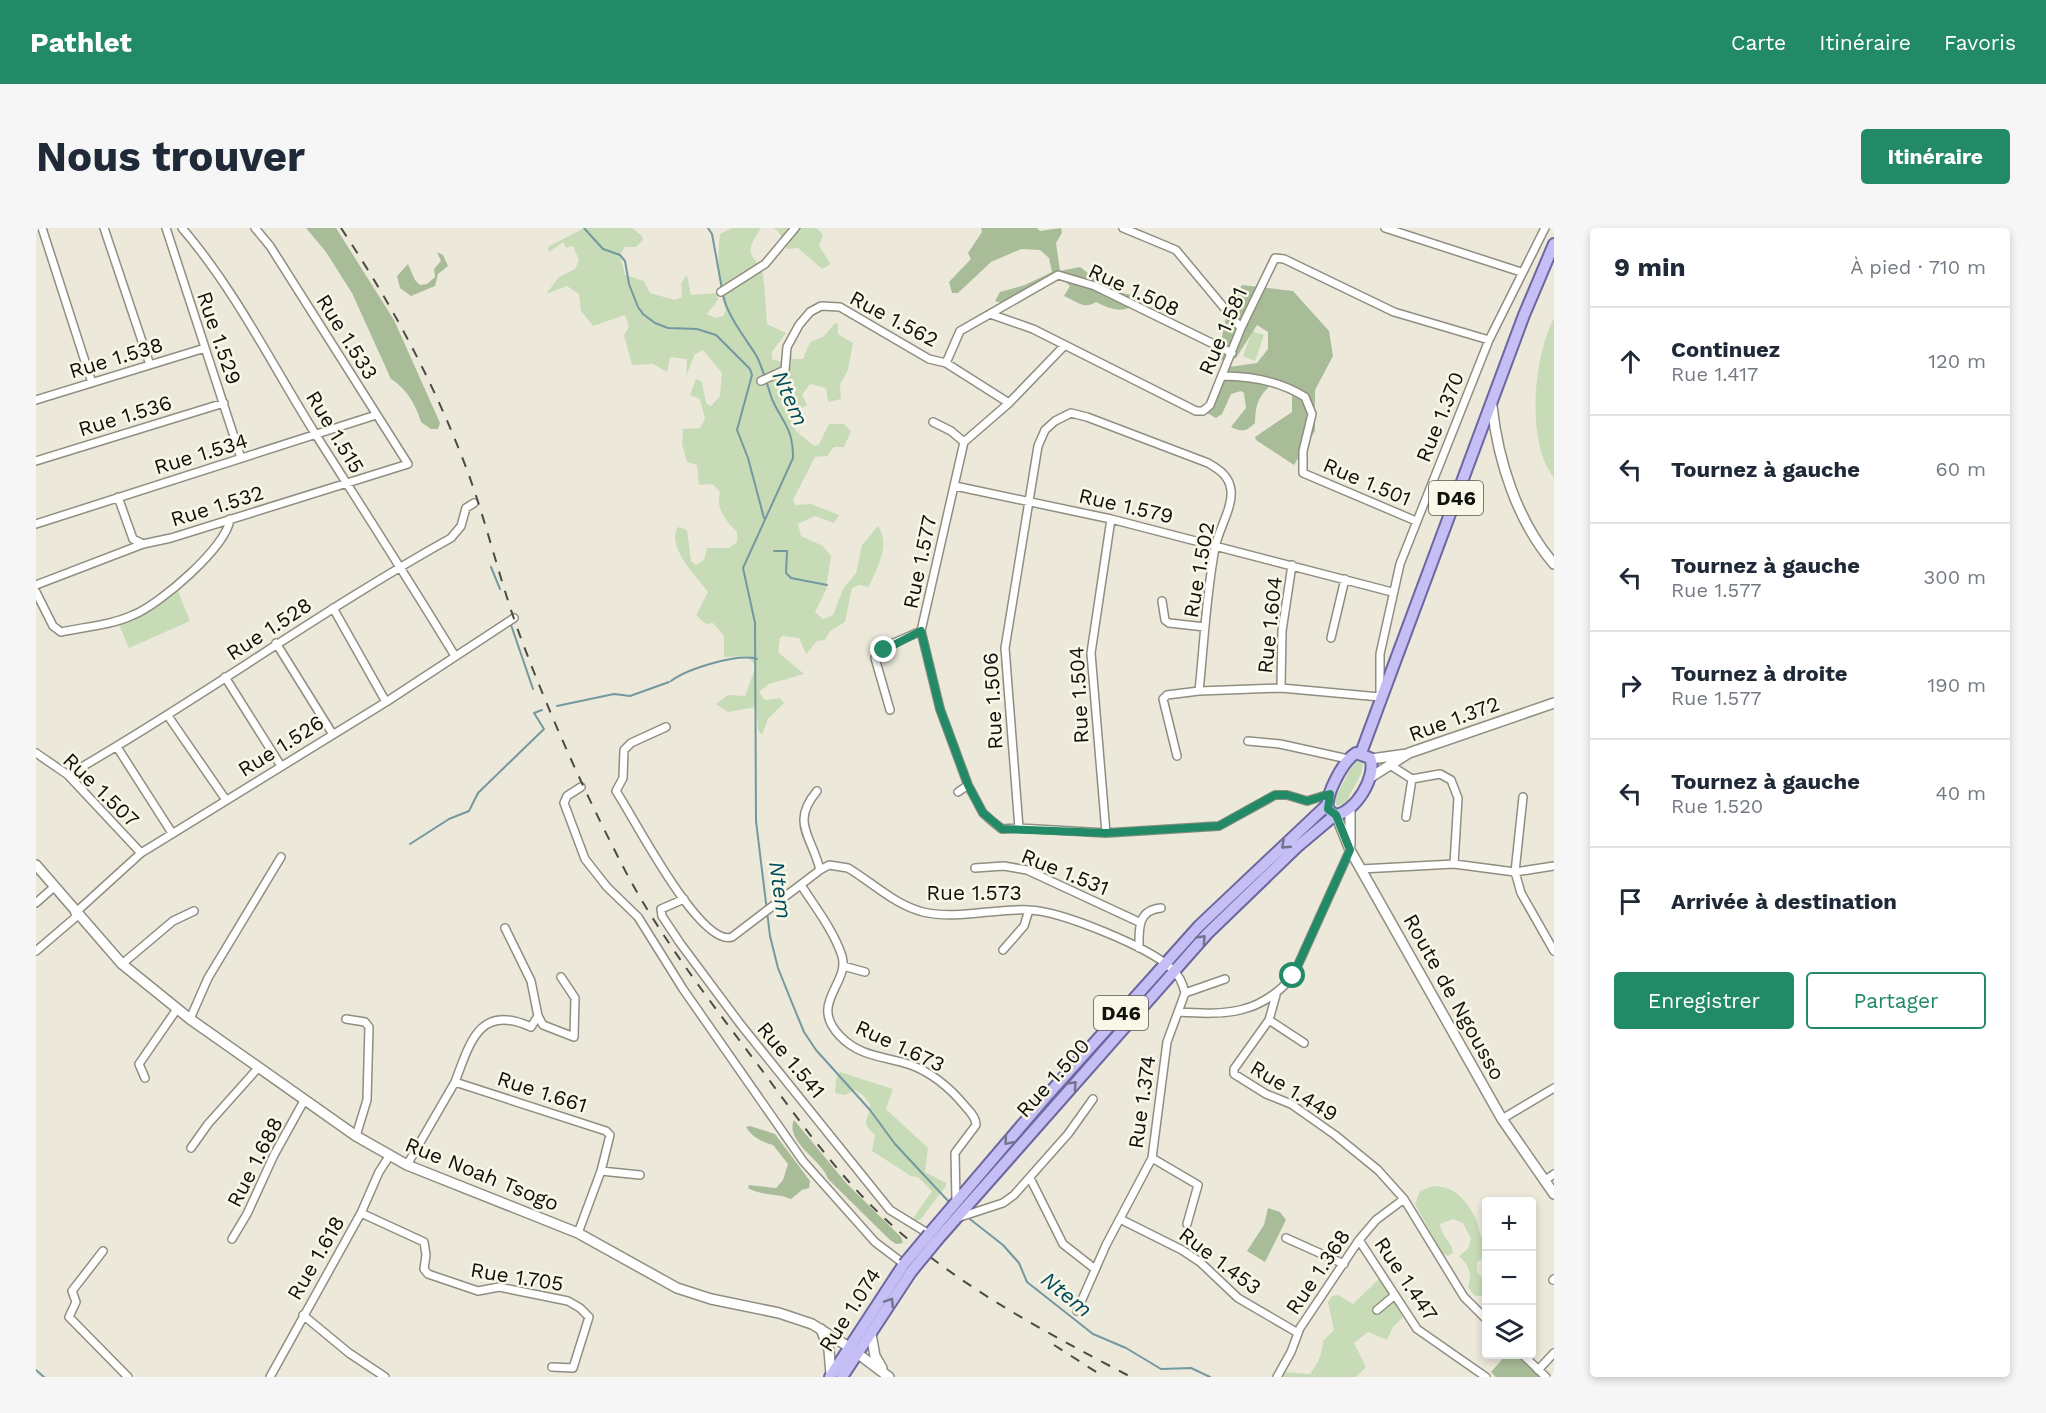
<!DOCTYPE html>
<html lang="fr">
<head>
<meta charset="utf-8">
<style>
  :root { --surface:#fff; --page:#f6f6f7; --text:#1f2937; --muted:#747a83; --line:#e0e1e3; --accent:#228a66 }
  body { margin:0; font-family:"Work Sans",sans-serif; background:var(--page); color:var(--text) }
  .controls { position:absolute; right:18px; bottom:18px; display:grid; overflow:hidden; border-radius:6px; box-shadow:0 3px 9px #0003 }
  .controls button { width:54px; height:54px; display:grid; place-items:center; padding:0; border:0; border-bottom:2px solid var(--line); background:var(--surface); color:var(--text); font:30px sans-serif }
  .stop { position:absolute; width:18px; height:18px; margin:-14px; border:4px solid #228a66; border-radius:50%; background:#fff }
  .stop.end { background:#228a66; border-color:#fff; box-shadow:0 2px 6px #0008 }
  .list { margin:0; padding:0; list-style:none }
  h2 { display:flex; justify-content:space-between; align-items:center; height:78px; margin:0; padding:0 24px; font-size:26px }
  h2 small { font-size:20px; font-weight:400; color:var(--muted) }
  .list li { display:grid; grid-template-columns:39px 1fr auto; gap:18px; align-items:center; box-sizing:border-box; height:108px; padding:0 24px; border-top:2px solid var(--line) }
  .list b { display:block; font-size:22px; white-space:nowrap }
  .list p { margin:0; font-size:20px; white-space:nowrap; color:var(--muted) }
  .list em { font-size:20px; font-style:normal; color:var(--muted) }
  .actions { display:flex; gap:12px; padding:18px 24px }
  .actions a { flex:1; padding:14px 0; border:2px solid var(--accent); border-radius:6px; text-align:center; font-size:21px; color:var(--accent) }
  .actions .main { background:var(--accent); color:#fff }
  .icon { flex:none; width:33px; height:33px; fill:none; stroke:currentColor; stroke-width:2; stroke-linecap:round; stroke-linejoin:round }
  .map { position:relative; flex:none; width:1518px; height:1149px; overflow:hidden; border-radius:6px }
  header { display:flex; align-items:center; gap:36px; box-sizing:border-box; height:84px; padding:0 30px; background:var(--accent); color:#fff }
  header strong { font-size:28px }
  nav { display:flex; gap:33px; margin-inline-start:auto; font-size:21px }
  .intro { display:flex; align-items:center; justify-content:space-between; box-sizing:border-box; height:144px; padding:0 36px }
  h1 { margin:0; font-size:42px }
  .button { padding:15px 27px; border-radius:6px; background:var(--accent); color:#fff; font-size:21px; font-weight:700 }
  main { display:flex; gap:36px; padding:0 36px }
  aside { flex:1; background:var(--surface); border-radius:6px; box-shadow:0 3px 9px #0003 }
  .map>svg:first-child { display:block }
  .green { fill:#c7dcb6 }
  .forest { fill:#a8bc97 }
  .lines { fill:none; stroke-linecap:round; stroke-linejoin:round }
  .stream { stroke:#7498a0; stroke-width:2 }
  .minor-casing { stroke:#908e81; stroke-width:10 }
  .secondary-casing { stroke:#908e81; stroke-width:12 }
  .primary-casing { stroke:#6d679f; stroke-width:14 }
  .minor { stroke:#fff; stroke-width:7 }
  .secondary { stroke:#fff; stroke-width:9 }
  .primary { stroke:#c5bff5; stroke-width:10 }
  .rail { stroke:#4b4a43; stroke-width:2; stroke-dasharray:10 10; stroke-linecap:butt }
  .primary-bridge-casing { stroke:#6d679f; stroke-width:14; stroke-linecap:butt }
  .primary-bridge { stroke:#c5bff5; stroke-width:10 }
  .oneway { stroke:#74718c }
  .route { stroke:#228a66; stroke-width:8 }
  .labels { text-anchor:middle; stroke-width:5; stroke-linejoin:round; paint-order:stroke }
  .shield { fill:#f9f7e8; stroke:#57564e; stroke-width:1.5 }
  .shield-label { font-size:20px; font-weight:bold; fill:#11110c }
  .street-label { font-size:21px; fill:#11110c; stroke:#f9f7e8 }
  .water-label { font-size:22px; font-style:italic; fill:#004c5b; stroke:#f9f7e8 }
</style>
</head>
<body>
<header>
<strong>Pathlet</strong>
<nav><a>Carte</a><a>Itinéraire</a><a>Favoris</a></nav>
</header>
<div class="intro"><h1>Nous trouver</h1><a class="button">Itinéraire</a></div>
<main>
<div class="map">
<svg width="1518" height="1149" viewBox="0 0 1518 1149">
  <rect width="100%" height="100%" fill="#ece9db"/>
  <path class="green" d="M548,0H596L606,8L607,12L600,19H589L584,27L589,47L608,53L614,65L639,72L646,69L645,55L651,47L655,67L681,65L682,72L671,86L680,90L687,88L690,82C682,62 681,29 684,6L696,0H725C702,33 724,27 727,47C729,63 730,80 731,96L750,105L736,124V131L745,134L751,119L757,131H767L774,114L787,109L799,95H802V106L817,115L812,142L804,156L805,171L792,174L790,160L774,156L766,167L771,177L757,185L759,202L778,218L783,216L793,196H808L815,203L808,219H798L791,228L779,229L757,272L759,277L775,276L803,287L798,295L779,288L762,296L765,308L787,318L795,328L790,362L779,384L787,391L797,387L807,361L820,345L826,317L842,298C855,318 841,339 833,359L824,357L816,360L809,394L794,403L789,412L781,413L770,426L763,410L747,408L744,410L742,424L768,446L733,456L723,464L729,472L744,470L748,475L732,491L726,507L722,502L720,479L692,484L680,476L692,467L709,468L720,438L711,428L688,429V408L677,395L670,396L660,387L672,364C660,348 630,319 642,299L651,302L655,333L660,337L668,332L671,320H693L701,314V304C690,293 679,280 684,264L677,256L663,257L661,237L651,234L646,216L647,201L664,200L669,191L664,171L654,167L660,151L666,154L670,175L675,178L684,168L686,145L667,122L659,126L650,148L651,131L634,129L631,144L617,136L596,137L588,107L593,98L589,87L557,98L545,83L543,66L531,58L510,66L523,49L539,41L543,32L537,18L530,20L527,14L513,24L512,19Z
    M737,0H781L787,7L783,18L795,36L786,41L762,20L751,21L742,3Z
    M1518,90V250C1490,214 1497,130 1518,90Z
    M1216,103L1228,107L1219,133L1207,128Z
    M142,363L154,393L93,420L80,390Z
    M1323,533L1327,534L1326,544L1309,576L1301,578L1298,572L1318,534Z
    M1122,752L893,1016L1008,877Z
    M804,844L857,861L850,881L892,920L889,944L910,955V958L884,992H877L878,989L896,963L882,949L875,948L836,923L839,907C822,892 834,893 834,877L828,868L819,862L809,867L799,865L800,852Z
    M1397,958C1420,958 1431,973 1441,993C1443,999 1443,1006 1447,1011L1450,1008V1028L1441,1034V1044L1450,1054V1069L1438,1067L1432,1059C1436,1045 1434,1039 1423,1028L1432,1021L1435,1011L1427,995L1417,991L1404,996C1405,1009 1416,1013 1417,1025L1412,1028L1406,1025L1379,976L1384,963Z
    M1343,1051L1346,1052L1367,1089L1357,1099L1351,1112L1332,1104L1318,1115L1330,1139L1320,1149H1242L1248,1144L1274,1146C1282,1135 1286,1127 1287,1113L1298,1102L1292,1074L1296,1068L1302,1067L1317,1076Z"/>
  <path class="forest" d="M270,0H300L358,92L404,195L402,201H395L385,194C380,177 370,160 355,151L316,65L290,24Z
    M945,0H1001L1004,3L1025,0L1026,5L1020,15L1024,43L1044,39L1076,63L1096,67L1095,79C1084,85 1072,80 1060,74C1047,82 1041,73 1028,68L1034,58L1024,49L975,78L959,73L964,64L989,57L1016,44L1013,30L1004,22L985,21L955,34L922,65H916L913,54L935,31L932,25L946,4Z
    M401,24L407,27L412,38L402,46L399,58L375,68L364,60L361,48L372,36L379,52L384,57L391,56L399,49L398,41L405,33Z
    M1206,57L1257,63L1293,103L1297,128L1279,162V203L1258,237L1220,212L1219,209L1256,184V164L1251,160L1235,157C1221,170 1220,177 1219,195C1210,204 1206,204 1195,199L1210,180L1208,165L1205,163L1195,166L1186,186L1180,190L1171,185L1193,139L1221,135L1232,121V104L1221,97L1200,130L1181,133L1191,84Z
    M758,892L811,956L865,1009L867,1015L860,1016L854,1012L792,951C788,934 748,913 758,892Z
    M714,898L739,906L774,953L773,960L766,962L755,971C741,965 726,968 712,960L713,957L740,960L747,952L752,936L737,917C726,914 716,909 710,899Z
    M1232,980L1244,984L1250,992L1229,1034L1211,1023L1228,997Z
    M1470,1127H1483L1506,1149H1460L1455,1144Z"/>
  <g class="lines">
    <path class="stream" d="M548,0L567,21L584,27L589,33L593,56L602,79L607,86L619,95L632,100L661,101L680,107L714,141L716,147L701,202L712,230L728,290
      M672,0L676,6L686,61
      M750,16L764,0
      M700,59L728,40
      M687,67C692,89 708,108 720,127C727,140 731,157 736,171C747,196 757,199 757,230L707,340L719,395L720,593L734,708L742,740L754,770L768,804L780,822L834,882L859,916L914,975
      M738,323H751L750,345L755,350L791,357
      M455,339L464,361
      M474,394L497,461
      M635,453C651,441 701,425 721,431
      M521,478L578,466L594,468L633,454
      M374,616L413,591L433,583L442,565L508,501L498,485L506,482
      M930,988L967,1017L983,1035L991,1054L1057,1106L1090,1120L1125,1141L1155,1140L1174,1149
      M0,1142L8,1149"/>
    <defs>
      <path id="minor" d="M6,0L56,155
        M68,0L114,137
        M130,0L205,230
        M146,0C200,63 236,137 280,207C327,281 374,354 419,428
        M1087,0L1140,22L1205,100
        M1349,0L1485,44
        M685,64L729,36L759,0
        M954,86L997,101L1160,183H1167L1174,177L1205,100L1239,30L1248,31L1358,84L1453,112
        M1028,118L973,175L928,214L885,403L904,481L932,557L947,585L957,594L966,601L983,600L1070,605L1183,598L1239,567H1251L1271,573L1294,566
        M910,135L924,103L1022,47L1059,58L1196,125
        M1186,148C1216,148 1244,153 1269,169L1276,186L1267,223V245L1380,293
        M725,153L749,142L751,119L763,97L774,84L785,78L804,79L893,131L910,135L973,175
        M0,172L169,120
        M897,194L915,203L928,214
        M0,233L188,175
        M919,258L1075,291L1356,364
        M82,269L97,311L107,316
        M0,296L340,187
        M0,357L107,316L135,310L372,236L234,18L219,0
        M0,364L17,398L25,404C48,399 76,397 97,387C123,377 191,319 194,291
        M1126,373L1129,392L1133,395L1169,399
        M297,380L350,474
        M1295,410L1309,351
        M240,415L296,505
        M189,449L245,538
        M1245,460L1246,403L1256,337
        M854,482L839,430L853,417L885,403
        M132,488L190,572
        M630,499L595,515L588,522L587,550L580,563C597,588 664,720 696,709L784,642L793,637L812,640C837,655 859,677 887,684C922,692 958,680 993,682C1025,683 1113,719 1136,741C1143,747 1147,756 1149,765L1131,814L1116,930L1070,1017L1041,1083
        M1212,513L1244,516L1312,531
        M81,519L136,605
        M0,525L32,547L105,625
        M1141,528L1127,471L1131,467L1163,463
        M1354,537L1376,551L1404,546L1415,552L1422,570L1418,636L1479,644L1485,665L1518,723
        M32,547C163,472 284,383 415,310L425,298L430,280L438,275
        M545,559L531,568L528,575L549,631L571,659L602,689L647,761L767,933L839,1014L868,1036
        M781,563C754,595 776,608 784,642
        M922,564L932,557
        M1487,569L1479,644L1518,638
        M1370,589L1376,551
        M983,600L969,420L1002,218L1009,202L1019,193L1035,185L1051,189L1172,235C1184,242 1193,248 1195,262C1197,280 1182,302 1179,320C1170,367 1168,416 1163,463L1245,460L1344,469V426L1364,336L1453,112L1509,0
        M1070,605L1055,425L1075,291
        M939,640L968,638L991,642L1103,694
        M1325,641L1418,636
        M765,657C779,679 798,703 806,728C814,756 772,775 804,808C825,830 850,828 875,837C896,845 915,861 929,878C934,884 940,889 940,897L919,925L920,972
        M648,671L625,681L626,688L644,715L705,797L854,982L893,1006
        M0,675L18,659
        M39,685L105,625L350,474L478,390
        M469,700L495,753L502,788L507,797L538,809L539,770L525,749
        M1103,720C1103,702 1101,682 1125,680
        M967,722L988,698L993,682
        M0,723L41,688
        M86,736L137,693L158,683
        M807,738L829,744
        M1149,765L1189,751
        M1240,767L1233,792L1198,841V846L1230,866L1255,876L1299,907L1342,942L1368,971L1428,1069L1450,1091
        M1142,784C1190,787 1224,787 1257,748L1314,622
        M154,791L172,750L245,629
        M310,791L329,794L333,799L331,872L320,908
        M1233,792L1268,815
        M109,850L103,836L141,781
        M419,854C434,815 443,775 495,799L502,788
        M1466,891L1518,860
        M155,920L172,896L222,840
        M1116,930L1162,957L1151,996
        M371,937L419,854L570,903L574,907L565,943L542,1005
        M565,943L604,947
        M994,950L1027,1016L1059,1041
        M1508,953L1518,946
        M325,985L388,1014L390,1027L388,1041L392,1046L442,1063L463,1059L532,1073L544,1080L553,1089L537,1140L516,1139
        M921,990L967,975L978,967L1032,906L1057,871
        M1084,991L1146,1022L1164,1034L1202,1070L1262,1105
        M1250,1010L1308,1036
        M196,1011L211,986L238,927L269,871
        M1323,1012L1381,1101L1450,1149
        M67,1023L36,1063L40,1074L33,1089L92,1149
        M1517,1052L1518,1051
        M1341,1082L1359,1067
        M267,1087L313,1125L349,1149
        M1486,1126L1510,1149
        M1502,1142L1518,1125
        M234,1149L325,985L343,944L354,927
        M1241,1149L1255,1124L1264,1100L1323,1012L1340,992L1368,971"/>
      <path id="secondary" d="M1456,178C1462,233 1481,293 1518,336
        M1335,531L1371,526
        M1335,549L1373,525L1518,475
        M1314,581V617
        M1300,587L1314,622L1466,891L1518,966
        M0,637L86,736L154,791L320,908L371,937L542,1005L641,1060L675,1071L743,1085L776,1096L813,1119L853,1149
        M785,1101L793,1122L795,1147
        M835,1106L839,1128L846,1140"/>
      <path id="primary" d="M1320,525L1334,530C1342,548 1318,586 1299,587L1292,581C1289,567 1307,533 1320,525Z
        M1325,525L1488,87L1518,16
        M893,1006L1009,870L1163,698L1291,577
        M902,1011L1171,706L1261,619L1299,587
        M794,1149L868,1036
        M806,1149L875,1044"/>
    </defs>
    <use href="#minor" class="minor-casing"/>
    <use href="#secondary" class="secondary-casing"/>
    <use href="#primary" class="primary-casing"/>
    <use href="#minor" class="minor"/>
    <use href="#secondary" class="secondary"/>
    <use href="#primary" class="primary"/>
    <path class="rail" d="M305,0C353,72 394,147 426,229C450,289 463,353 486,413C516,493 553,574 593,650C631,719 681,782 728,845C768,899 807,954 858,999C927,1061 1013,1106 1095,1149
      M1018,1117L1068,1149"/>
    <defs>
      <path id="primary-bridge" d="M868,1036L893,1006
        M875,1044L902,1011"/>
    </defs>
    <use href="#primary-bridge" class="primary-bridge-casing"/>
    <use href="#primary-bridge" class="primary-bridge"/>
  </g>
  <defs><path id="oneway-chevron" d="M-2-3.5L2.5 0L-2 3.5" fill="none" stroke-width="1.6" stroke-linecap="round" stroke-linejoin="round" transform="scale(1.5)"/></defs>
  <g class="oneway">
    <use href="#oneway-chevron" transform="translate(1249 617) rotate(137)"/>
    <use href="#oneway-chevron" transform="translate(1166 711) rotate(-47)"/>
    <use href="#oneway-chevron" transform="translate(1037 857) rotate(-47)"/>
    <use href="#oneway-chevron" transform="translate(972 913) rotate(131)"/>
    <use href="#oneway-chevron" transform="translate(854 1074) rotate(-57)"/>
  </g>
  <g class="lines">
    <path class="route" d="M848,422L885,403L904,481L932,557L947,585L966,601L1070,605L1183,598L1239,567H1251L1271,573L1294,566L1292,581L1300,587L1314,622L1257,748"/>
  </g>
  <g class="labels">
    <g class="shield">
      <rect x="1393" y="253" width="54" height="34" rx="4.5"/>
      <rect x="1058" y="768" width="54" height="34" rx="4.5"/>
    </g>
    <g class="shield-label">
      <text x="1420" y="277">D46</text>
      <text x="1085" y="792">D46</text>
    </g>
    <g class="street-label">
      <text transform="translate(1098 62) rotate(25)" y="7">Rue 1.508</text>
      <text transform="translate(858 91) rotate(28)" y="7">Rue 1.562</text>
      <text transform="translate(1187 103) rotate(-67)" y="7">Rue 1.581</text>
      <text transform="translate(311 109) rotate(58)" y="7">Rue 1.533</text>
      <text transform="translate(183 110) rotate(71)" y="7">Rue 1.529</text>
      <text transform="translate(80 130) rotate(-17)" y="7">Rue 1.538</text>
      <text transform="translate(89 188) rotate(-17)" y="7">Rue 1.536</text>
      <text transform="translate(1404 189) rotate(-68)" y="7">Rue 1.370</text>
      <text transform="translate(299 204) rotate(59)" y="7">Rue 1.515</text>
      <text transform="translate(165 226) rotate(-17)" y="7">Rue 1.534</text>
      <text transform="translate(1331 254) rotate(23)" y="7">Rue 1.501</text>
      <text transform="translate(181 278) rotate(-17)" y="7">Rue 1.532</text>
      <text transform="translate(1090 278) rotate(13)" y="7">Rue 1.579</text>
      <text transform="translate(884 334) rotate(-78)" y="7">Rue 1.577</text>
      <text transform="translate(1163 342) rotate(-80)" y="7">Rue 1.502</text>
      <text transform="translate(1234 397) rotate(-84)" y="7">Rue 1.604</text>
      <text transform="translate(233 401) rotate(-33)" y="7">Rue 1.528</text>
      <text transform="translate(1043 467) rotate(-93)" y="7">Rue 1.504</text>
      <text transform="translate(957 473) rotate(-93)" y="7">Rue 1.506</text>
      <text transform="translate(1418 491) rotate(-20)" y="7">Rue 1.372</text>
      <text transform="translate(245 518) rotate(-32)" y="7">Rue 1.526</text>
      <text transform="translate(65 562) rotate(44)" y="7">Rue 1.507</text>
      <text transform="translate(1029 644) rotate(22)" y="7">Rue 1.531</text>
      <text x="938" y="672">Rue 1.573</text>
      <text transform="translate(1418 769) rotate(61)" y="7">Route de Ngousso</text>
      <text transform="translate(864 818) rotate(25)" y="7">Rue 1.673</text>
      <text transform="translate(755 832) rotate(50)" y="7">Rue 1.541</text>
      <text transform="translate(1017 850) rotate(-48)" y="7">Rue 1.500</text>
      <text transform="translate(1258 863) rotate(31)" y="7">Rue 1.449</text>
      <text transform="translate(506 864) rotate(18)" y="7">Rue 1.661</text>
      <text transform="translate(1106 874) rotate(-82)" y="7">Rue 1.374</text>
      <text transform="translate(219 934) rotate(-63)" y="7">Rue 1.688</text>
      <text transform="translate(446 946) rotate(22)" y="7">Rue Noah Tsogo</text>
      <text transform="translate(280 1030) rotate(-60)" y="7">Rue 1.618</text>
      <text transform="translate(1184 1033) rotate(37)" y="7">Rue 1.453</text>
      <text transform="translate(1282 1044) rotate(-56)" y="7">Rue 1.368</text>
      <text transform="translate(481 1049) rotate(9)" y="7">Rue 1.705</text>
      <text transform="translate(1370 1051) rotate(56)" y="7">Rue 1.447</text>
      <text transform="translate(814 1082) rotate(-57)" y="7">Rue 1.074</text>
    </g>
    <g class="water-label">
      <text transform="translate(755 170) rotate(66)" y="8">Ntem</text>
      <text transform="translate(745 662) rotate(82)" y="8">Ntem</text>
      <text transform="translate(1031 1066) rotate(39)" y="8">Ntem</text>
    </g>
  </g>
</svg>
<div class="controls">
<button>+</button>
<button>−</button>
<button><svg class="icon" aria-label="layers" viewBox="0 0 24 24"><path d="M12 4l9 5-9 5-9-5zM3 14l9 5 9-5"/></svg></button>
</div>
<div class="stop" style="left:1257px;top:748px"></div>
<div class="stop end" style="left:848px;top:422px"></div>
</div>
<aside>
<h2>9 min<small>À pied · 710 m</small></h2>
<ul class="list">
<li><svg class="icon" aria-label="ahead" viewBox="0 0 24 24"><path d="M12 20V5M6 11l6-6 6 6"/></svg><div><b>Continuez</b><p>Rue 1.417</p></div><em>120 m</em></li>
<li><svg class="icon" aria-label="left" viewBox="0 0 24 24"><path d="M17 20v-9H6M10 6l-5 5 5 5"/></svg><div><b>Tournez à gauche</b></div><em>60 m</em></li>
<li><svg class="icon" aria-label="left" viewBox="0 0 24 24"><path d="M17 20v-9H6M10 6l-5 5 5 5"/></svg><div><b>Tournez à gauche</b><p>Rue 1.577</p></div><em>300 m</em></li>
<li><svg class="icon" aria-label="right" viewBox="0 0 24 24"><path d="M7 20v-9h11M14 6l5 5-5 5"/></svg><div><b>Tournez à droite</b><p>Rue 1.577</p></div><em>190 m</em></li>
<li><svg class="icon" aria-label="left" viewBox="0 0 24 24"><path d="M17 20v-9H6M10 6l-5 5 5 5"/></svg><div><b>Tournez à gauche</b><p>Rue 1.520</p></div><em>40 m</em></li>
<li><svg class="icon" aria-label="arrive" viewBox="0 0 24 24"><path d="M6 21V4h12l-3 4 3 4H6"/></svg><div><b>Arrivée à destination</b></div></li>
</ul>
<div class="actions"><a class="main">Enregistrer</a><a>Partager</a></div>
</aside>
</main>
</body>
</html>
